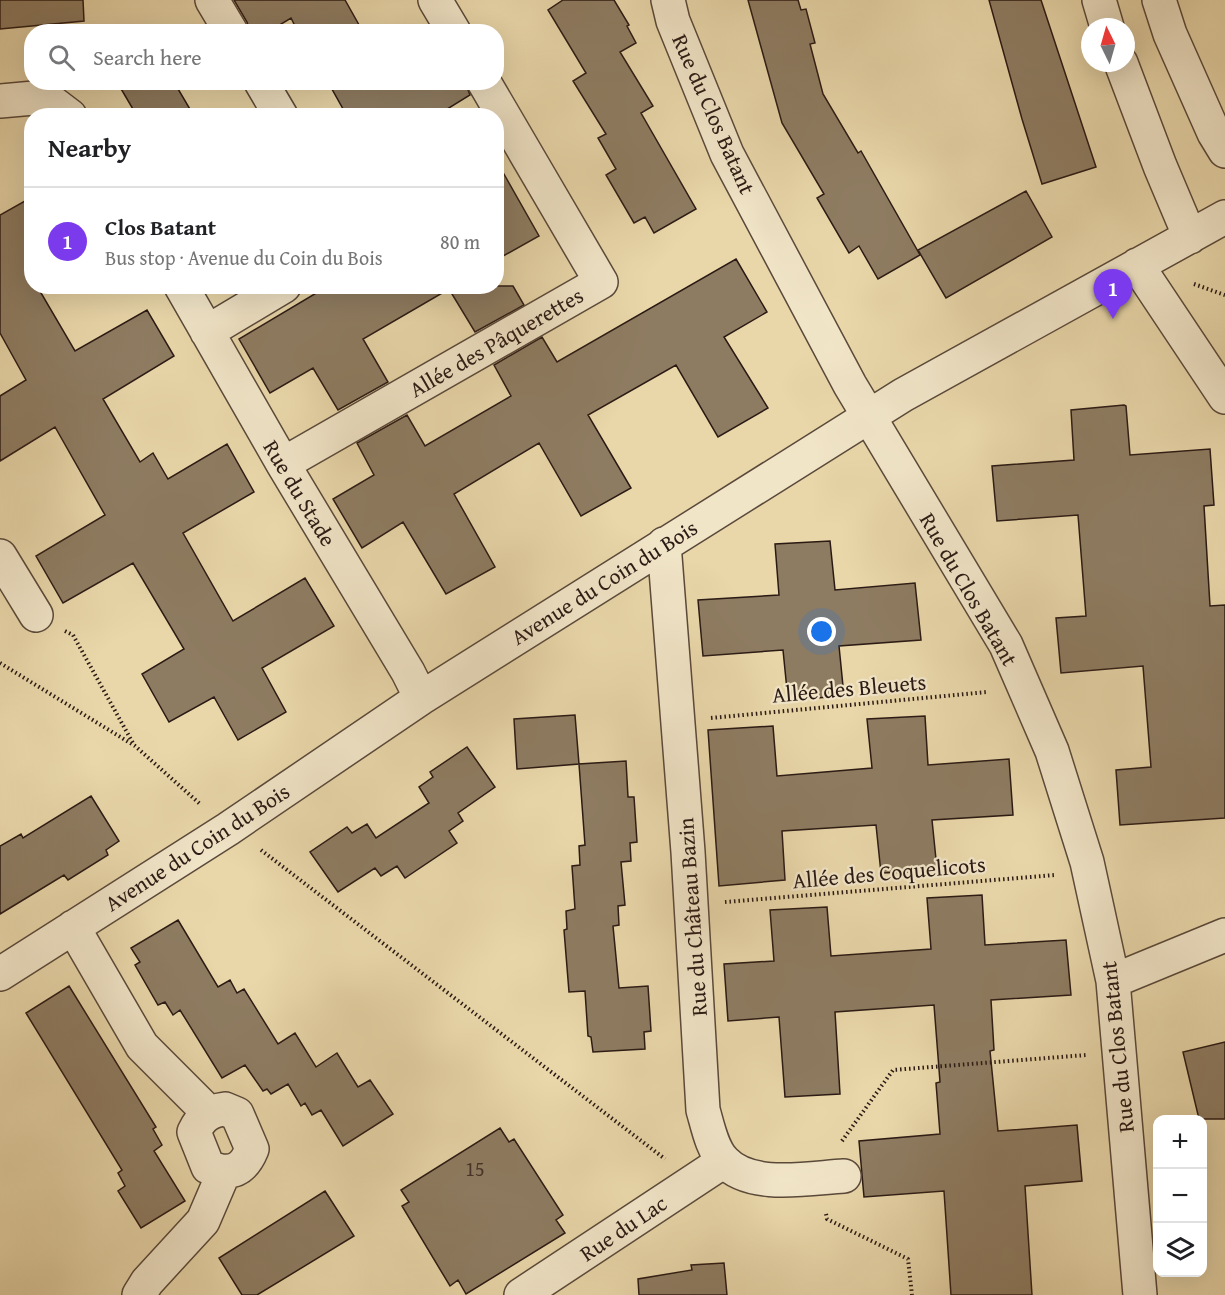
<!DOCTYPE html>
<html lang="en">
<head>
<meta charset="utf-8">
<style>
  :root { --surface:#fff; --page:#f6f6f6; --text:#202124; --muted:#757577; --line:#e0e0e0; --accent:#7c3aed }
  body { margin:0; font-family:"Gentium Book Plus",serif; background:var(--page); color:var(--text) }
  .controls { position:absolute; right:18px; bottom:18px; display:grid; overflow:hidden; border-radius:12px; box-shadow:0 6px 24px #0002 }
  .controls button { width:54px; height:54px; display:grid; place-items:center; padding:0; border:0; border-bottom:2px solid var(--line); background:var(--surface); color:var(--text); font:30px sans-serif }
  .compass { position:absolute; left:1081px; top:18px; width:54px; height:54px; border-radius:50%; background:var(--surface); box-shadow:0 6px 24px #0002; rotate:355deg }
  .you { position:absolute; left:822px; top:632px; width:21px; height:21px; margin:-15px; border:4px solid #fff; border-radius:50%; background:#1a73e8; box-shadow:0 0 0 9px #1a73e833 }
  .badge { display:grid; place-items:center; width:39px; height:39px; border-radius:50%; background:var(--accent); color:#fff; font-size:20px; font-weight:700 }
  .pin { position:absolute; translate:-50% -50px; filter:drop-shadow(0 2px 3px #0008) }
  .pin::after { content:''; position:absolute; top:32px; width:21px; height:18px; background:inherit; clip-path:polygon(0 0,100% 0,50% 100%) }
  .list { margin:0; padding:0; list-style:none }
  h2 { display:flex; justify-content:space-between; align-items:center; height:78px; margin:0; padding:0 24px; font-size:26px }
  h2 small { font-size:20px; font-weight:400; color:var(--muted) }
  .list li { display:grid; grid-template-columns:39px 1fr auto; gap:18px; align-items:center; box-sizing:border-box; height:108px; padding:0 24px; border-top:2px solid var(--line) }
  .list b { display:block; font-size:22px; white-space:nowrap }
  .list p { margin:0; font-size:20px; white-space:nowrap; color:var(--muted) }
  .list em { font-size:20px; font-style:normal; color:var(--muted) }
  .icon { flex:none; width:33px; height:33px; fill:none; stroke:currentColor; stroke-width:2; stroke-linecap:round; stroke-linejoin:round }
  .map { position:relative; flex:none; width:1225px; height:1295px; overflow:hidden }
  .search { position:absolute; background:var(--surface); box-shadow:0 6px 24px #0002; left:24px; top:24px; width:480px; height:66px; display:flex; align-items:center; gap:15px; box-sizing:border-box; padding:0 21px; border-radius:24px; color:var(--muted); font-size:22px }
  .panel { position:absolute; background:var(--surface); box-shadow:0 6px 24px #0002; left:24px; top:108px; width:480px; height:186px; border-radius:24px }
  .map>svg:first-child { display:block }
  .building { fill:#8e7c62; stroke:#2b1a14; stroke-width:1.5 }
  .lines { fill:none; stroke-linecap:round; stroke-linejoin:round }
  .minor-casing { stroke:#5a493a; stroke-width:36 }
  .path { stroke:#2b1a14; stroke-width:4; stroke-dasharray:1.5 3; stroke-linecap:butt }
  .minor { stroke:#f1e5c8; stroke-width:33 }
  .labels { text-anchor:middle; stroke-width:4.5; stroke-linejoin:round; paint-order:stroke }
  .number-label { font-size:20px; fill:#443228 }
  .street-label { font-size:22px; fill:#2b1a14; stroke:#f1e5c8 }
</style>
</head>
<body>
<div class="map">
<svg width="1225" height="1295" viewBox="0 0 1225 1295">
  <rect width="100%" height="100%" fill="#e9d7aa"/>
  <filter id="stains"><feTurbulence type="fractalNoise" baseFrequency=".00333" numOctaves="4"/><feColorMatrix values="0 0 0 0 .2 0 0 0 0 .09 0 0 0 0 .02 0 0 0 .5 -.17"/></filter>
  <radialGradient id="worn" r=".72"><stop offset=".6" stop-color="#630" stop-opacity="0"/><stop offset="1" stop-color="#630" stop-opacity=".3"/></radialGradient>
  <path class="building" d="M0,0H83L84,21L0,29Z
    M234,0H345L363,32H298L291,18L268,32H250L247,22Z
    M563,0H614L629,25L627,26L636,43L620,52L653,106L641,113L696,209L654,233L645,217L634,223L606,175L616,169L598,138L606,134L573,81L586,73L548,10Z
    M748,0H798L801,10L806,9L815,43L810,44L823,94L858,153L861,151L920,255L878,279L859,246L849,253L817,198L824,194L782,123Z
    M989,0H1041L1096,167L1042,184L1022,119Z
    M117,82H174L194,116H137Z
    M328,82H465L470,95L436,116H347Z
    M496,160L539,236L496,260Z
    M1026,191L1052,237L946,298L918,250Z
    M32,197V286H37L75,351L147,310L174,356L103,399L140,462L153,453L168,479L227,444L254,492L183,533L233,621L305,578L334,626L262,668L286,712L238,740L214,697L169,722L142,674L184,649L133,563L63,603L36,556L105,515L55,427L0,461V396L26,380L0,333V215Z
    M736,259L767,312L724,337L768,408L718,437L676,365L588,415L631,488L581,516L539,443L454,494L495,567L446,594L403,522L362,548L333,499L374,475L357,443L407,415L425,446L511,396L494,365L542,337L557,362Z
    M328,286H513L524,305L475,332L449,289L363,339L388,382L338,410L313,368L270,393L239,339Z
    M1124,405L1126,406L1130,455L1210,449L1214,505L1204,506L1210,606L1225,605V818L1120,825L1116,770L1151,767L1143,666L1061,673L1056,618L1086,616L1078,515L997,521L992,466L1074,460L1071,410Z
    M830,541L835,590L915,583L921,640L839,646L844,696L788,700L783,650L703,656L698,600L779,595L775,544Z
    M575,715L579,764L517,769L514,719Z
    M925,716L928,765L1009,759L1013,815L932,820L937,869L909,872L881,873L876,825L782,831L785,880L719,886L708,730L773,726L777,776L872,768L867,719Z
    M467,747L495,787L458,813L463,821L449,831L457,843L405,878L397,866L381,876L375,868L338,892L310,852L347,827L352,833L367,824L376,838L429,803L419,787L433,777L430,772Z
    M626,761L628,797H634L637,842L630,843L631,861L621,862L625,905L618,906L619,925L613,926L619,988L648,986L651,1031L644,1032L645,1049L593,1052L591,1037L588,1036L585,991L569,992L564,930L567,929L566,911L575,909L572,866L580,865L579,846L585,845L579,764Z
    M91,796L119,841L106,850L108,855L68,880L64,875L0,914V846L21,834L23,838Z
    M982,895L985,945L1066,940L1071,995L991,1000L994,1050L990,1051L998,1131L1077,1125L1082,1181L1025,1186L1032,1295H951L944,1191L864,1197L859,1141L940,1134L936,1083L940,1082L934,1005L835,1012L840,1094L785,1097L779,1017L728,1021L724,964L774,961L770,910L827,907L831,956L931,949L927,898Z
    M178,920L218,987L230,980L237,993L244,989L278,1044L295,1033L316,1067L337,1053L358,1087L370,1080L393,1114L343,1146L321,1110L312,1115L305,1103L301,1106L288,1084L271,1094L267,1089L263,1091L245,1065L222,1078L180,1010L173,1015L165,1002L158,1005L135,965L140,962L131,948Z
    M69,986L156,1127L153,1129L162,1145L154,1151L185,1201L141,1228L118,1191L125,1186L118,1173L122,1170L26,1013Z
    M1225,1042V1119H1199L1183,1052Z
    M500,1128L509,1142L514,1139L563,1215L556,1220L565,1233L466,1294L458,1280L450,1286L402,1206L409,1202L401,1190Z
    M325,1191L354,1236L257,1295H242L219,1258Z
    M724,1263L727,1295H639L638,1279L692,1270L691,1265Z"/>
  <g class="lines">
    <defs>
      <path id="minor" d="M212,0L231,32
        M435,0L454,32
        M668,0L673,21L727,154L850,385L1006,645L1052,751L1087,862L1113,981L1140,1295
        M1099,0L1107,27
        M1159,0L1170,34L1214,133L1225,151
        M1121,63L1160,166L1190,237
        M261,82L281,116
        M0,101L45,97L70,116
        M1137,265L1225,397
        M181,286L283,464L408,672L421,698
        M207,332L284,286
        M283,464L601,282L484,82
        M664,544L688,852L703,1110C708,1127 712,1149 724,1161C751,1190 809,1178 844,1176
        M0,556L36,615
        M73,927L142,1046L208,1112
        M0,974L228,829L421,698L903,395L1225,217
        M1113,981L1225,935
        M225,1109L237,1114L252,1149C243,1171 231,1176 208,1167L194,1132C201,1117 209,1111 225,1109Z
        M139,1295L147,1282L203,1221L224,1172
        M521,1295L724,1161"/>
    </defs>
    <use href="#minor" class="minor-casing"/>
    <path class="path" d="M1194,284L1225,295
      M65,631L73,635L134,745
      M0,663L135,746L200,804
      M711,718L987,692
      M261,850L665,1159
      M725,902L1055,875
      M842,1141L893,1070L1086,1055
      M826,1214L827,1219L908,1259L912,1295"/>
    <use href="#minor" class="minor"/>
  </g>
  <g class="labels">
    <g class="number-label">
      <text x="475" y="1176">15</text>
    </g>
    <g class="street-label">
      <text transform="translate(714 114) rotate(66)" y="8">Rue du Clos Batant</text>
      <text transform="translate(496 342) rotate(-30)" y="8">Allée des Pâquerettes</text>
      <text transform="translate(300 493) rotate(59)" y="8">Rue du Stade</text>
      <text transform="translate(604 582) rotate(-32)" y="8">Avenue du Coin du Bois</text>
      <text transform="translate(969 589) rotate(60)" y="8">Rue du Clos Batant</text>
      <text transform="translate(849 688) rotate(-5)" y="8">Allée des Bleuets</text>
      <text transform="translate(197 847) rotate(-33)" y="8">Avenue du Coin du Bois</text>
      <text transform="translate(889 872) rotate(-5)" y="8">Allée des Coquelicots</text>
      <text transform="translate(692 917) rotate(-94)" y="8">Rue du Château Bazin</text>
      <text transform="translate(1117 1047) rotate(-96)" y="8">Rue du Clos Batant</text>
      <text transform="translate(623 1228) rotate(-34)" y="8">Rue du Lac</text>
    </g>
  </g>
  <rect width="100%" height="100%" filter="url(#stains)"/>
  <rect width="100%" height="100%" fill="url(#worn)"/>
</svg>
<div class="controls">
<button>+</button>
<button>−</button>
<button><svg class="icon" aria-label="layers" viewBox="0 0 24 24"><path d="M12 4l9 5-9 5-9-5zM3 14l9 5 9-5"/></svg></button>
</div>
<svg class="compass" viewBox="-18 -18 36 36"><path d="M0-13l5 13h-10z" fill="#e53935"/><path d="M0 13l5-13h-10z" fill="#757577"/></svg>
<div class="you"></div>
<div class="pin badge" style="left:1113px;top:319px">1</div>
<div class="search"><svg class="icon" aria-label="search" viewBox="0 0 24 24"><circle cx="10" cy="10" r="6"/><path d="M15 15l6 6"/></svg>Search here</div>
<section class="panel">
<h2>Nearby<small></small></h2>
<ul class="list">
<li><span class="badge">1</span><div><b>Clos Batant</b><p>Bus stop · Avenue du Coin du Bois</p></div><em>80 m</em></li>
</ul>
</section>
</div>
</body>
</html>
